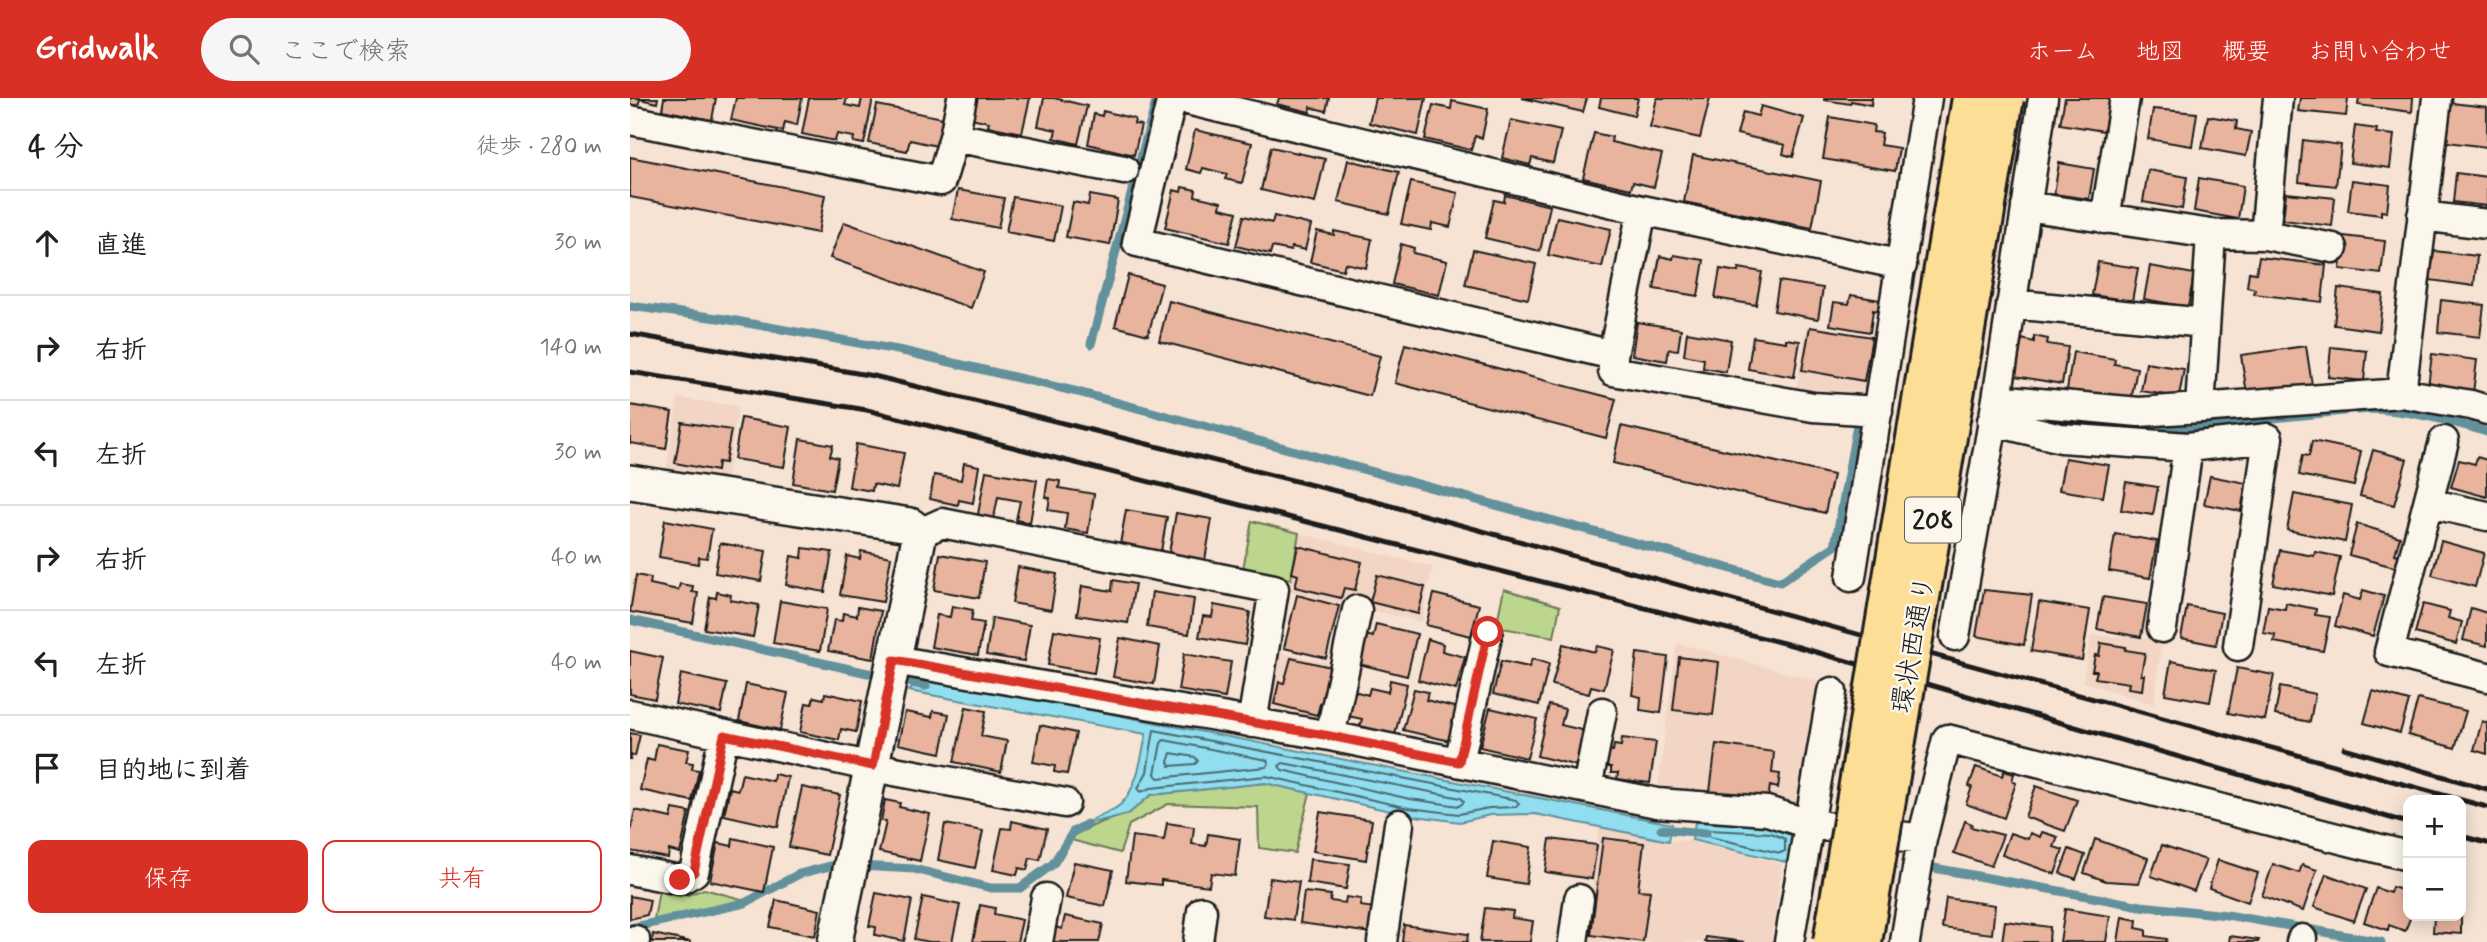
<!DOCTYPE html>
<html lang="ja">
<head>
<meta charset="utf-8">
<style>
  :root { --surface:#fff; --page:#f6f6f6; --text:#202124; --muted:#757577; --line:#e0e0e0; --accent:#d93025 }
  body { margin:0; font-family:Mynerve,"Klee One",sans-serif; background:var(--page); color:var(--text) }
  .controls { position:absolute; right:21px; bottom:21px; display:grid; overflow:hidden; border-radius:14px; box-shadow:0 4px 18px #0003 }
  .controls button { width:63px; height:63px; display:grid; place-items:center; padding:0; border:0; border-bottom:2px solid var(--line); background:var(--surface); color:var(--text); font:35px sans-serif }
  .stop { position:absolute; width:21px; height:21px; margin:-16px; border:5px solid #d93025; border-radius:50%; background:#fff }
  .stop.end { background:#d93025; border-color:#fff; box-shadow:0 2px 7px #0008 }
  .list { margin:0; padding:0; list-style:none }
  h2 { display:flex; justify-content:space-between; align-items:center; height:91px; margin:0; padding:0 28px; font-size:30px }
  h2 small { font-size:23px; font-weight:400; color:var(--muted) }
  .list li { display:grid; grid-template-columns:46px 1fr auto; gap:21px; align-items:center; box-sizing:border-box; height:105px; padding:0 28px; border-top:2px solid var(--line) }
  .list b { display:block; font-size:26px; white-space:nowrap }
  .list em { font-size:23px; font-style:normal; color:var(--muted) }
  .actions { display:flex; gap:14px; padding:21px 28px }
  .actions a { flex:1; padding:16px 0; border:2px solid var(--accent); border-radius:14px; text-align:center; font-size:24px; color:var(--accent) }
  .actions .main { background:var(--accent); color:#fff }
  .icon { flex:none; width:38px; height:38px; fill:none; stroke:currentColor; stroke-width:2; stroke-linecap:round; stroke-linejoin:round }
  .map { position:relative; flex:none; width:1857px; height:844px; overflow:hidden }
  header { display:flex; align-items:center; gap:42px; box-sizing:border-box; height:98px; padding:0 35px; background:var(--accent); color:#fff }
  header strong { font-size:33px }
  nav { display:flex; gap:38px; margin-inline-start:auto; font-size:24px }
  .search { width:490px; height:63px; background:var(--page); display:flex; align-items:center; gap:18px; box-sizing:border-box; padding:0 24px; border-radius:38px; color:var(--muted); font-size:26px }
  main { display:flex }
  aside { flex:1; background:var(--surface) }
  .map>svg:first-child { display:block }
  .built { fill:#f2d5c4 }
  .green { fill:#bcd68e; stroke:#6c7955; stroke-width:2 }
  .water { fill:#90deef; stroke:#62909b; stroke-width:2 }
  .lines { fill:none; stroke-linecap:round; stroke-linejoin:round }
  .shore { stroke:#4a6a70; stroke-width:2 }
  .stream { stroke:#62909b; stroke-width:9 }
  .building { fill:#e9b49d; stroke:#1c1c1c; stroke-width:2 }
  .minor-casing { stroke:#1c1c1c; stroke-width:33 }
  .tertiary-casing { stroke:#1c1c1c; stroke-width:38 }
  .minor { stroke:#fbf7ec; stroke-width:28 }
  .tertiary { stroke:#fbf7ec; stroke-width:33 }
  .rail { stroke:#1c1c1c; stroke-width:5 }
  .trunk-bridge-casing { stroke:#1c1c1c; stroke-width:44; stroke-linecap:butt }
  .trunk-bridge { stroke:#fdde96; stroke-width:38 }
  .route { stroke:#d93025; stroke-width:9 }
  .labels { text-anchor:middle; stroke-width:5; stroke-linejoin:round; paint-order:stroke }
  .shield { fill:#fbf7ec; stroke:#5f5e5a; stroke-width:2 }
  .shield-label { font-size:26px; font-weight:bold; fill:#1c1c1c }
  .street-label { font-size:28px; fill:#1c1c1c; stroke:#fbf7ec }
</style>
</head>
<body>
<header>
<strong>Gridwalk</strong>
<div class="search"><svg class="icon" aria-label="search" viewBox="0 0 24 24"><circle cx="10" cy="10" r="6"/><path d="M15 15l6 6"/></svg>ここで検索</div>
<nav><a>ホーム</a><a>地図</a><a>概要</a><a>お問い合わせ</a></nav>
</header>
<main>
<aside>
<h2>4 分<small>徒歩 · 280 m</small></h2>
<ul class="list">
<li><svg class="icon" aria-label="ahead" viewBox="0 0 24 24"><path d="M12 20V5M6 11l6-6 6 6"/></svg><div><b>直進</b></div><em>30 m</em></li>
<li><svg class="icon" aria-label="right" viewBox="0 0 24 24"><path d="M7 20v-9h11M14 6l5 5-5 5"/></svg><div><b>右折</b></div><em>140 m</em></li>
<li><svg class="icon" aria-label="left" viewBox="0 0 24 24"><path d="M17 20v-9H6M10 6l-5 5 5 5"/></svg><div><b>左折</b></div><em>30 m</em></li>
<li><svg class="icon" aria-label="right" viewBox="0 0 24 24"><path d="M7 20v-9h11M14 6l5 5-5 5"/></svg><div><b>右折</b></div><em>40 m</em></li>
<li><svg class="icon" aria-label="left" viewBox="0 0 24 24"><path d="M17 20v-9H6M10 6l-5 5 5 5"/></svg><div><b>左折</b></div><em>40 m</em></li>
<li><svg class="icon" aria-label="arrive" viewBox="0 0 24 24"><path d="M6 21V4h12l-3 4 3 4H6"/></svg><div><b>目的地に到着</b></div></li>
</ul>
<div class="actions"><a class="main">保存</a><a>共有</a></div>
</aside>
<div class="map">
<svg width="1857" height="844" viewBox="0 0 1857 844">
  <rect width="100%" height="100%" fill="#f6e3d4"/>
  <filter id="ink" filterUnits="userSpaceOnUse"><feTurbulence type="fractalNoise" baseFrequency=".0143" numOctaves="2"/><feDisplacementMap in="SourceGraphic" scale="14" xChannelSelector="R" yChannelSelector="G"/><feConvolveMatrix kernelMatrix="1 2 1 2 8 2 1 2 1" color-interpolation-filters="sRGB"/></filter>
  <g filter="url(#ink)">
    <path class="built" d="M1177,227L1251,239L1241,299H1165Z
      M48,300L108,308L97,382L36,373Z
      M669,435L802,469L792,524L659,494Z
      M1461,537L1532,541L1524,606L1453,584Z
      M1047,545L1191,584L1167,712L1027,695Z
      M647,554L707,566L695,625L635,614Z
      M969,729L1039,743L1062,742L1152,766L1141,844H956Z"/>
    <path class="green" d="M622,423L669,435L661,481L613,471Z
      M874,491L930,508L924,539L866,529Z
      M635,685L680,695L665,755L629,750L628,709L538,706L499,727L490,755L441,742L446,736L469,725L498,716L521,697Z
      M74,791L115,802L24,822L29,792L58,797Z"/>
    <path class="water" d="M293,579L1042,726L1039,743L905,716L860,717L830,724L778,717L635,685L521,697L498,716L457,726C467,716 482,715 491,706C507,691 512,657 516,636L279,593Z
      M1065,724L1143,728L1164,737L1160,765L1062,742Z"/>
    <g class="lines">
      <path class="shore" d="M524,632L886,702L889,706L886,709L859,710L829,716L779,710L636,678L521,690L511,694L508,690L517,674Z
        M534,642L637,662L639,666L636,669L528,680L525,676L531,645Z
        M541,655L565,659L568,663L565,666L540,668L538,664Z
        M653,665L831,700L834,704L829,708L780,701L652,672L649,668Z
        M1078,732L1141,735L1155,741V753L1150,755L1080,739L1077,736Z"/>
      <path class="stream" d="M0,208L95,221L273,253L448,294L1150,484L1205,448L1227,327
        M461,246L527,0
        M1728,312C1764,308 1822,323 1857,334
        M1395,318L1497,329L1543,330L1714,313
        M0,522L296,588
        M1031,731L1076,735
        M229,768L284,771L361,790H390L423,766L443,734L457,726
        M1304,770L1511,808L1597,817L1751,844
        M0,830L115,805L169,776L200,768H215"/>
    </g>
    <path class="building" d="M0,0H28L27,5L10,1L8,8L0,7Z
      M34,0H86L82,22L32,12Z
      M106,0H172L167,27L155,24L153,33L101,22Z
      M179,0H217L215,7L230,10L232,0H243L234,46L223,44L224,39L207,36L205,43L172,36Z
      M345,0H400L392,35L358,28L359,24L341,20Z
      M414,0H424L457,8L448,46L424,40L426,32L408,28Z
      M649,0H699L696,13L680,9V14L647,6Z
      M745,0H796L788,37L739,25Z
      M892,0H957L953,14Z
      M971,0H1008L1004,18L969,9Z
      M1027,0H1080L1070,40L1020,29Z
      M1194,0H1242L1241,7L1221,3L1220,6L1194,2Z
      M1435,0H1480L1474,33L1430,26Z
      M1670,0H1718L1716,18L1668,13Z
      M1729,0H1783L1782,14L1728,7Z
      M822,3L858,11L852,40L845,38L841,52L795,41L803,7L821,11Z
      M1821,5L1857,9V49L1817,44Z
      M247,7L313,20L307,48L280,42L277,53L239,45Z
      M1131,8L1174,20L1163,59L1153,56L1155,47L1107,36L1113,14L1128,18Z
      M1523,11L1567,15L1562,48L1518,41Z
      M473,13L505,21L504,26L511,27L504,57L458,46L464,16L472,18Z
      M1578,18L1607,23L1606,31L1621,34L1616,58L1572,50Z
      M1200,19L1244,27L1243,34L1252,35L1250,47L1269,50L1265,73L1193,61Z
      M881,22L931,33L923,65L902,60L900,67L872,60Z
      M1725,28L1747,31L1746,35L1764,37L1760,70L1720,65Z
      M565,32L622,45L612,85L595,81L597,76L573,70L571,75L556,71Z
      M964,35L982,39L981,44L1032,56L1024,89L1003,84L1001,91L953,80Z
      M1673,42L1711,47L1706,88L1669,84Z
      M641,49L695,61L685,105L631,92Z
      M1063,57L1191,83L1182,130L1054,104Z
      M0,59L195,97L188,135L0,99Z
      M718,62L769,74L759,116L708,104Z
      M1429,65L1464,71L1459,101L1424,96Z
      M1518,72L1557,79L1552,111L1513,104Z
      M1826,75L1857,79V108L1823,104Z
      M1569,80L1613,88L1608,121L1564,113Z
      M1722,82L1760,87L1757,114L1751,113V117L1718,113Z
      M781,84L828,95L820,129L802,125L801,132L771,126Z
      M552,89L566,92L565,98L591,104L590,110L607,114L599,145L535,130L544,92L551,94Z
      M328,92L374,100L368,130L322,121Z
      M1656,95L1705,100L1702,128L1653,122Z
      M460,97L488,102L480,147L436,139L443,104L458,107Z
      M875,97L920,108L910,153L855,140L864,102L874,104Z
      M383,99L431,108L424,143L376,134Z
      M614,118L642,125L644,118L681,127L675,152L662,149L661,153L642,149L640,156L606,148Z
      M927,119L981,131L972,169L918,157Z
      M214,124L354,174L341,210L200,160Z
      M687,133L704,137V133L742,141L736,170L715,165L713,172L680,164Z
      M1714,138L1755,143L1751,176L1710,171Z
      M771,146L784,150L783,155L817,163L809,197L762,186Z
      M843,152L906,166L898,201L835,187Z
      M1804,153L1847,158L1844,188L1800,182Z
      M1044,157L1074,162L1068,198L1024,191L1030,158L1043,161Z
      M1629,159L1696,167L1692,204L1624,196L1625,191L1617,189L1619,174L1626,175Z
      M1468,164L1508,170L1502,203L1462,197Z
      M1520,168L1564,176L1558,209L1514,201Z
      M1109,170L1132,174L1126,207L1085,200L1090,171L1108,174Z
      M498,177L532,186L518,237L485,228Z
      M1149,183L1193,190L1188,221L1144,213Z
      M1708,190L1753,196L1749,233L1704,227Z
      M1221,197L1250,202L1247,213L1243,212L1240,234L1200,227L1204,204L1219,206Z
      M1811,202L1854,207L1850,239L1808,234Z
      M539,203L750,258L740,298L529,243Z
      M1007,224L1051,231L1048,252L1039,251L1037,263L1002,257Z
      M1180,229L1242,239L1234,283L1172,272Z
      M1057,234L1101,242L1096,274L1073,270L1074,261L1054,257Z
      M1404,238L1418,241L1417,246L1438,249L1432,286L1385,278L1392,241L1404,244Z
      M1123,239L1156,244V241L1170,243L1164,279L1118,271Z
      M775,246L986,301L976,340L765,285Z
      M1676,248L1682,287L1617,296L1611,257Z
      M1701,249L1737,253L1734,283L1698,279Z
      M1443,254L1485,261L1484,266L1507,270L1501,303L1437,292Z
      M1802,256L1847,262L1843,295L1798,289Z
      M1516,265L1554,271L1549,299L1511,293Z
      M0,307L42,314L36,351L0,345Z
      M111,320L161,329L154,369L104,361Z
      M52,324L101,332L95,365L88,364L87,373L45,365Z
      M991,328L1203,377L1195,415L983,365Z
      M170,341L203,347L200,358L208,360L202,392L163,385Z
      M1682,343L1731,353L1724,388L1669,377L1673,357L1679,358Z
      M226,346L274,355L267,391L243,386L242,393L219,389Z
      M1743,352L1777,361L1764,407L1730,398Z
      M1847,359L1857,362V399L1821,389L1829,362L1845,366Z
      M1435,360L1479,367L1473,399L1429,392Z
      M334,365L349,368L343,405L329,402L328,407L300,401L304,377L331,382Z
      M356,373L407,382L400,425L386,422L390,403L368,399L362,430L346,427Z
      M1580,378L1616,385L1611,413L1574,406Z
      M418,381L430,383L429,390L464,396L458,435L435,431L437,415L418,412L420,400L415,399Z
      M1496,384L1528,389L1523,417L1491,412Z
      M1664,396L1722,407L1715,444L1657,432Z
      M496,412L537,419L531,453L490,446Z
      M546,415L582,421L575,462L539,455Z
      M35,422L82,431L77,460L69,459L68,466L29,459Z
      M1727,426L1770,439L1765,456L1771,458L1768,470L1719,457Z
      M1485,436L1527,443L1520,480L1479,473Z
      M1811,443L1854,455L1845,489L1802,477Z
      M90,445L136,453L131,483L85,475Z
      M668,448L732,464L725,492L714,490L711,500L665,489L668,477L662,475Z
      M173,450L202,454L195,494L156,487L161,458L172,460Z
      M1650,452L1684,458L1685,454L1710,459L1702,498L1643,486Z
      M231,453L261,459L253,504L210,497L217,458L230,461Z
      M310,456L355,464L349,500L304,492Z
      M388,469L427,476L421,512L382,505Z
      M6,477L21,480L20,486L48,492L50,486L63,488L62,494L68,495L63,525L0,514Z
      M747,477L795,489L788,516L740,504Z
      M483,482L505,486L498,525L447,517L452,488L482,493Z
      M1354,492L1402,497L1394,547L1346,538Z
      M1733,492L1754,498L1743,538L1705,528L1713,497L1730,502Z
      M87,494L101,497L100,502L129,507L123,539L74,531L80,499L86,500Z
      M522,494L564,501L559,536L517,529Z
      M804,496L849,507L841,538L796,527Z
      M667,497L709,508L696,560L654,550Z
      M1473,499L1517,506L1511,539L1467,531Z
      M150,503L197,511L190,553L143,545Z
      M1409,504L1460,512L1452,562L1401,553Z
      M1656,505L1686,511L1685,517L1700,519L1693,553L1644,544L1645,537L1633,535L1638,508L1655,511Z
      M1793,506L1820,513L1818,520L1832,524L1826,546L1785,535Z
      M584,507L620,514L615,547L569,539L573,518L582,519Z
      M322,508L343,512L341,523L354,525L348,557L301,549L307,517L320,519Z
      M1557,508L1592,515L1586,547L1551,540Z
      M228,509L251,513L243,561L198,553L204,522L212,523L213,515L227,518Z
      M1841,510L1857,515V548L1833,542Z
      M362,520L400,527L394,563L356,557Z
      M746,526L787,536L777,578L729,566L736,537L743,539Z
      M424,532L470,540L464,575L418,567Z
      M490,540L530,548L524,586L483,579Z
      M798,541L813,546L812,553L835,559L826,592L788,582Z
      M1471,545L1496,549L1495,552L1515,555L1511,577H1514L1512,592L1498,590L1499,585L1465,580L1467,573H1462L1465,557L1469,558Z
      M933,546L965,554L967,548L984,552L974,591L961,588L959,596L922,587Z
      M0,553L33,560L25,601L0,596Z
      M1007,555L1038,559L1031,615L1010,612L1011,599L1002,597Z
      M554,556L601,564L595,600L548,592Z
      M1049,559L1089,564L1083,617L1043,612Z
      M661,560L701,569L693,606H690L687,617L644,606L649,584L654,585Z
      M902,561L919,566L909,607L863,596L871,563L899,569Z
      M1541,563L1586,572L1580,604L1535,596Z
      M1607,570L1644,577L1635,622L1598,615Z
      M51,576L97,586L91,615L45,606Z
      M760,582L777,586L765,637L730,628L732,621L718,618L724,593L738,597L740,590L758,594Z
      M116,586L158,595L150,632L109,623Z
      M1650,589L1685,596L1680,624L1645,617Z
      M784,591L798,594L796,602L828,610L820,643L773,632Z
      M1743,593L1779,603L1770,635L1734,625Z
      M195,595L232,603L226,634L211,631L209,642L170,634L176,605L182,606L184,599L194,601Z
      M1788,601L1836,613L1825,650L1778,637Z
      M919,607L935,611L931,627L956,633L948,668L907,658Z
      M336,609L356,613L351,638L377,643L371,674L324,664Z
      M860,610L907,621L897,660L850,649Z
      M303,613L319,616L311,655L268,646L275,614L302,619Z
      M1852,623L1857,625V656L1844,652Z
      M410,627L446,635L437,676L424,674L425,668L403,664Z
      M0,635L10,637L5,658L1,657L0,662Z
      M992,640L1026,644L1020,685L987,681L988,675H981V669H975L977,652L983,653L984,647L991,648Z
      M27,646L59,652L56,664L63,665L62,671L69,672L62,703L10,692L17,661L24,663Z
      M1086,646L1144,654L1142,675L1150,676L1148,690L1140,688L1138,701L1080,694Z
      M1346,669L1372,678L1374,673L1384,676L1382,683L1386,685L1374,720L1336,706L1342,689L1339,688Z
      M112,676L143,683L144,676L158,679L148,729L94,717L100,690L108,692Z
      M1406,688L1447,702L1435,733L1395,719Z
      M172,689L210,697L197,757L159,749Z
      M255,702L270,705L269,709L300,716L290,763L249,754L256,724L251,723Z
      M43,711L59,714L50,755L39,752L38,760L0,753V736L5,712L41,720Z
      M690,714L742,722L736,762L683,753Z
      M382,723L417,731L410,762L400,760L397,772L389,770L387,777L363,772L372,730L381,731Z
      M1335,723L1342,726L1341,729L1373,737L1361,768L1324,755Z
      M537,725L564,729L562,746L576,748L578,736L610,741L605,778L581,775L579,788L531,782V787L496,783L502,738L534,742Z
      M315,726L353,733L345,770L308,762Z
      M1412,734L1428,739L1424,749L1433,752L1425,776L1372,757L1380,735L1398,741L1400,735L1410,739Z
      M103,740L143,749L134,794L80,783L88,745L102,748Z
      M973,740L1014,745L1008,792L1020,793L1013,844L961,837Z
      M920,741L967,747L962,781L915,774Z
      M1465,741L1518,760L1509,785L1476,783L1454,775Z
      M863,743L901,749L896,786L857,780Z
      M1532,747L1576,762L1564,793L1521,778Z
      M1439,751L1455,757L1446,781L1430,775Z
      M680,761L720,766L716,791L677,785Z
      M1588,762L1628,775L1618,804L1579,790Z
      M444,764L483,772L475,808L436,800Z
      M1643,766L1669,775L1672,767L1687,772L1673,813L1632,798Z
      M1696,776L1736,791L1724,823L1684,809Z
      M640,780L669,784L663,822L634,818Z
      M1762,789L1772,792L1770,799L1778,802V818H1781L1775,833L1759,827L1758,832L1734,824L1746,790L1760,795Z
      M674,794L701,797L700,803L715,805L716,799L731,801L730,808L745,810L742,835L670,825Z
      M246,795L282,802L274,843L245,837L246,829L239,828Z
      M0,798L20,802L17,817L0,821Z
      M293,799L330,807L322,844H300L284,841Z
      M1316,800L1365,807L1362,836L1312,830Z
      M146,802L190,812L185,838L140,829Z
      M350,807L365,810L364,816L392,822L387,844H343Z
      M855,810L883,813L882,820L903,823L900,844H850Z
      M1435,811L1480,818L1476,844H1430Z
      M1831,816V836L1803,834L1804,818H1831Z
      M435,818L473,826L469,844H422L425,829L432,831Z
      M1492,819L1507,822L1506,830L1516,832V838L1537,841L1536,844H1488Z
      M1375,823L1420,829L1419,844H1372Z
      M774,827L838,836L837,844H772Z
      M23,836L61,844H22Z
      M1600,838L1629,842L1628,844H1599Z
      M1076,839L1115,844H1075Z"/>
    <g class="lines">
      <defs>
        <path id="minor" d="M542,0L507,144L983,257
          M557,0L561,3L1012,112L1272,167
          M1807,0L1771,295L1841,307L1857,312
          M0,22L311,83L324,39L332,0
          M324,39L494,72
          M1396,108L1581,136L1635,137L1648,0
          M1012,112L983,257V273L1183,309L1248,313
          M1792,118L1857,126
          M1475,121L1495,0
          M1635,137L1703,150
          M1381,206L1575,225
          M1367,301L1509,314L1570,310L1581,136
          M1570,310L1771,295
          M1362,323L1431,340L1558,349L1638,340L1608,548
          M1814,343L1759,554L1857,579
          M1798,405L1857,418
          M290,435L312,425L644,491L622,625
          M1221,479L1297,0
          M1532,530L1558,349
          M1325,538L1367,301L1413,0
          M264,562L700,638L1027,705L1137,713L1179,726L1292,741
          M0,616L243,669L435,705
          M700,638L727,512
          M829,664L858,534
          M957,690L972,614
          M0,772L50,782L64,774L94,637
          M5,844V842
          M408,844L416,800
          M568,844L572,813
          M752,844L769,726
          M943,844L949,801
          M1159,844L1202,594
          M1275,844L1292,741L1317,641L1778,758
          M1671,844L1672,841"/>
        <path id="tertiary" d="M0,384L280,427L290,435L205,844"/>
      </defs>
      <use href="#minor" class="minor-casing"/>
      <use href="#tertiary" class="tertiary-casing"/>
      <use href="#minor" class="minor"/>
      <use href="#tertiary" class="tertiary"/>
      <path class="rail" d="M0,236L244,278L714,395L1857,709
        M0,274L237,312L1165,548L1778,725
        M1714,650L1857,691
        M1831,738L1857,745"/>
      <defs>
        <path id="trunk-bridge" d="M1203,844L1342,0
          M1232,844L1374,0"/>
      </defs>
      <use href="#trunk-bridge" class="trunk-bridge-casing"/>
      <use href="#trunk-bridge" class="trunk-bridge"/>
    </g>
  </g>
  <g class="lines" filter="url(#ink)">
    <path class="route" d="M50,782L64,774L94,637L243,668L264,562L700,638L829,664L858,534"/>
  </g>
  <g class="labels">
    <rect class="shield" x="1275" y="399.5" width="56" height="45" rx="5"/>
    <g class="shield-label">
      <text x="1303" y="431">208</text>
    </g>
    <g class="street-label">
      <text transform="translate(1282 546) rotate(-80)" y="10">環状西通り</text>
    </g>
  </g>
</svg>
<div class="controls">
<button>+</button>
<button>−</button>
</div>
<div class="stop" style="left:858px;top:534px"></div>
<div class="stop end" style="left:50px;top:782px"></div>
</div>
</main>
</body>
</html>
